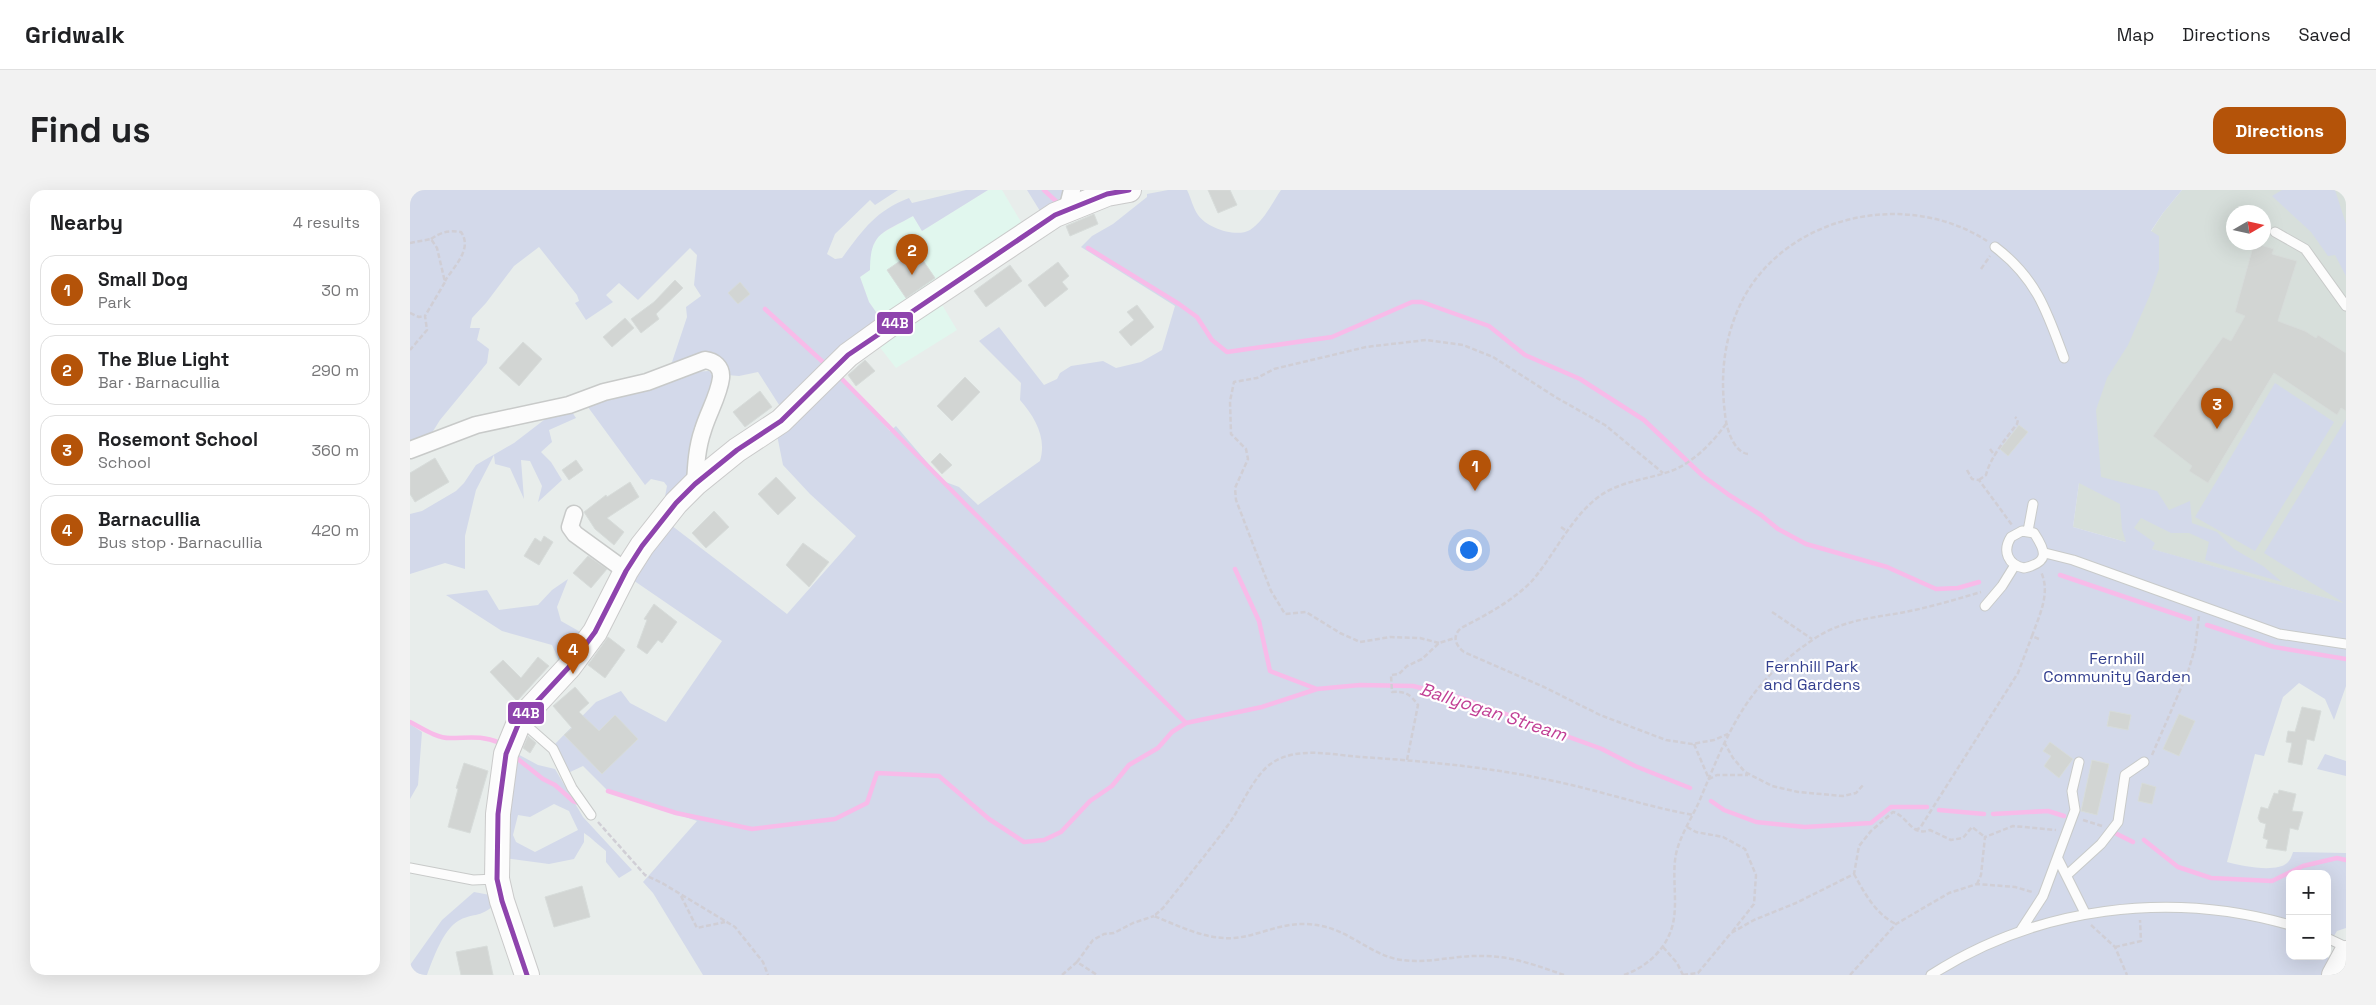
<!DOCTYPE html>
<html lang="en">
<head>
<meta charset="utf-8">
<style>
  :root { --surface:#fff; --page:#f2f2f2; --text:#202124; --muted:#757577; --line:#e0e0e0; --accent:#b45309 }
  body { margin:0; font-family:"Space Grotesk",sans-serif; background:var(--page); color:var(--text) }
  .controls { position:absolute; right:15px; bottom:15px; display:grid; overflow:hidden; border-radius:10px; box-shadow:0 5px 20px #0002 }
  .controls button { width:45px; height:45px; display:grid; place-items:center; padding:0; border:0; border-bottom:1px solid var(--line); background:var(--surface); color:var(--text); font:25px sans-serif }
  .compass { position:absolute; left:1816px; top:15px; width:45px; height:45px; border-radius:50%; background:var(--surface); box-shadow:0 5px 20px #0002; rotate:81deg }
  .you { position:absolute; left:1058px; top:359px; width:18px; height:18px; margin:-12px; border:4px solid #fff; border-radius:50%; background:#1a73e8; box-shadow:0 0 0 8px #1a73e833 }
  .badge { display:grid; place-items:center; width:32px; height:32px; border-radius:50%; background:var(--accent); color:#fff; font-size:16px; font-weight:700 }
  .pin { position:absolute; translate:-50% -41px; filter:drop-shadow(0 1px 2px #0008) }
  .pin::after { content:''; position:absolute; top:26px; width:18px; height:15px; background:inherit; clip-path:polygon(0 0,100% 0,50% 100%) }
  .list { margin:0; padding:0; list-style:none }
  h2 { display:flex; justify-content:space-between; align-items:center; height:65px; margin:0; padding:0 20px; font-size:21px }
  h2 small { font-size:16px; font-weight:400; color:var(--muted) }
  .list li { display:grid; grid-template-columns:32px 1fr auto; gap:15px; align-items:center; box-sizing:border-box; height:70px; margin:0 10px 10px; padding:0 10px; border:1px solid var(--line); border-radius:15px }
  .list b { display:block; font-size:19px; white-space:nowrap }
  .list p { margin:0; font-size:16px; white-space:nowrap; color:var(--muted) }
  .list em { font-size:16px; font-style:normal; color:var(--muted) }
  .map { position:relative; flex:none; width:1936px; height:785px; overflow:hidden; border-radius:15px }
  header { display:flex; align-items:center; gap:30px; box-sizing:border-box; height:70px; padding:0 25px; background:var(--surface); border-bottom:1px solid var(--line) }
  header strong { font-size:24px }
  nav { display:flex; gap:28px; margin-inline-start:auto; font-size:18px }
  .intro { display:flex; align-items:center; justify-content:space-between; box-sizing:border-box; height:120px; padding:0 30px }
  h1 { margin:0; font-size:35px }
  .button { padding:12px 22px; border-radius:15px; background:var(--accent); color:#fff; font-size:18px; font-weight:700 }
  main { display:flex; gap:30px; padding:0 30px }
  aside { flex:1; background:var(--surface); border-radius:15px; box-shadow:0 5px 20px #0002 }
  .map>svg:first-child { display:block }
  .commercial { fill:#e1f7ee }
  .education { fill:#d7dfdb; fill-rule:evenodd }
  .green { fill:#d3d9ea; fill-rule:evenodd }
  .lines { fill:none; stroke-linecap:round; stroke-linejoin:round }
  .stream { stroke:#f8bbe9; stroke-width:4.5 }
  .building { fill:#d2d5d3; stroke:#d7dcda }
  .lane-casing { stroke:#c8cac9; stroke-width:11 }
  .street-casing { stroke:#c8cac9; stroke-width:19 }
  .secondary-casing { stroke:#cacaca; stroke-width:26 }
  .path { stroke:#d0ced5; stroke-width:2.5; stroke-dasharray:5 2.5; stroke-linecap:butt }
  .lane { stroke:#fcfcfc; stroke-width:9 }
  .street { stroke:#fcfcfc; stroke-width:16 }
  .secondary { stroke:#fcfcfc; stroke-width:24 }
  .bus-1-casing { stroke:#fff; stroke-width:9 }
  .bus-1 { stroke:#8e44ad; stroke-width:5 }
  .labels { text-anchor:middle; stroke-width:4.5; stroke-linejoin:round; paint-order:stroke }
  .park-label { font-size:16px; fill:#333f8f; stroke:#fff }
  .water-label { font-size:18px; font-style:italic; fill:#c13f95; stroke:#fff }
  .line-badge { stroke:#fff; stroke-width:2 }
  .badge-label { font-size:14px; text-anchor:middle; font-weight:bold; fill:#fff }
</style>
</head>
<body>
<header>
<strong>Gridwalk</strong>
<nav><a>Map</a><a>Directions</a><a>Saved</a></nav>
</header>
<div class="intro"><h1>Find us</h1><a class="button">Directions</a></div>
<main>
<aside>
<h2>Nearby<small>4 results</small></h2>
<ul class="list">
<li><span class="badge">1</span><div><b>Small Dog</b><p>Park</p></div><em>30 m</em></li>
<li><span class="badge">2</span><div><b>The Blue Light</b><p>Bar · Barnacullia</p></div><em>290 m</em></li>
<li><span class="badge">3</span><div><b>Rosemont School</b><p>School</p></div><em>360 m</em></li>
<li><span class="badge">4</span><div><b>Barnacullia</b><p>Bus stop · Barnacullia</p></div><em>420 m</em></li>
</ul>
</aside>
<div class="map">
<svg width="1936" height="785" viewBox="0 0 1936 785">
  <rect width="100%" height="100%" fill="#e8edeb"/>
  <path class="commercial" d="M578,0H592L614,37L473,132L459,112L450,87L460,80V61L469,45L503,26L512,41Z
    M528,108L547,140L486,178L465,151Z"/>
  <path class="education" d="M1772,0H1936V414L1663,337L1669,293L1711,88L1753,23ZM1824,22H1854V52H1824Z"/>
  <path class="green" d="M0,0H488L465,15L460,10L425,44L417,64L425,69L432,68C453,40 465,21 499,8L502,13L556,0H578L512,41L503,26C473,43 460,42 460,80L450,87L459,112L473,132L373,221L348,182L329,186L317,185L313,172L303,162L260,178L277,127L276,117L291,106L284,95L287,65L280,58L228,110L209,93L196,105L203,112L176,130L165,113L169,111L167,105L129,57L104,76L76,113L62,128L60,138H70L67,150L79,159L77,173L30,230L20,246L0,255Z
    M617,0H657L645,18L630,21Z
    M758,0H777C781,8 783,18 788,25C797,38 826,48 840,40C854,31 862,13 871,0H1772L1753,23L1741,41L1749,46V79L1739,107L1718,155L1697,188L1686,220L1691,287L1747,301L1759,320L1780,311L1782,333L1807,342L1824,359L1853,376L1872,392L1795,370L1799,352L1779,343H1761L1731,328L1724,338L1745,353L1742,359L1934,413L1854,363L1936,229V496L1924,530L1915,509L1889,493L1873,507L1854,566L1845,564L1817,672C1831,676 1866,683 1877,673C1880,671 1882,665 1883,662L1936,663V738L1927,741L1917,757V684H1880V766H1917L1920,770L1911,785H293L243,703L233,692L287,631L198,601L173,576L158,583L145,554L186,512L211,501L220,513L256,532L312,451L220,388L257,332L377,424L446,346L400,304L373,275L367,245L426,183L480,241L486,236L533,291L549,297L568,315L630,271C637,248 625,227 610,210L611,193L569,151L589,137L634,195L647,189L650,183L661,176L693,171L706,178L731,172L752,160L765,116L671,57L682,46L703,34L737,7V4ZM1669,293L1710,314L1712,339L1716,352L1663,337Z
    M1872,0H1925L1936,34V86L1925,65L1918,66L1901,42L1862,6Z
    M299,181L302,185V199L278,290L254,312L257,296L254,292L241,289L235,295L175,213L282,182Z
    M1865,193L1924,232L1845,361L1785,327Z
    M158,216L166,228L139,240L142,252L131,262L141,272L152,290L128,312L132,296L120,271L111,270L114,309L100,278L85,274L84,265L66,300L55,346V379L35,373L0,384V324L12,321L46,301L54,293L66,275L104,253L147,220Z
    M158,389L147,417L151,431L174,444L151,475L142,455L92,441L36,405L77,400L89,420L128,415L142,400Z
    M0,534L12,542L8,595L0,609Z
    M102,561L128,575L145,579L173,627L222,680L209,688L196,672V661C188,655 182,648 174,643V652L164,669L139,674L94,668ZM144,614L159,621L168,640L125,662L106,652L103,645L108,625L120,627Z
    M1915,564L1936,571V586L1907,579Z
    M64,702L80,705L84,715C71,728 61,723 48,731C33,740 23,769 17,785H0V775L32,730Z"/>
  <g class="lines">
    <path class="stream" d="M634,0L649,14
      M678,58L769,114L787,127L802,150L817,162L922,147L1002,112H1012L1079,136L1115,165L1170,189L1234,230L1293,286L1319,305L1351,325L1368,339L1396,354L1477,377L1526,399L1548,398L1569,392
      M355,119L414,173
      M427,184L557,316L776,533
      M825,379L849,431L860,481L907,499
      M1650,385L1780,429
      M1797,435L1864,457L1936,469
      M0,532C12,538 26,548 40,548C60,548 70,545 90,553
      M104,566L133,589L145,595L163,611L169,613
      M198,601L266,623L342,639L425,629L457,613L467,583L529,586L579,629L614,652L634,650L651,642L680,611L702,596L719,575L748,558L762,542L776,533L852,517L907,499L950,495L1003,496L1054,509L1192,559L1225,576L1280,598
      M1301,611L1314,620L1346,632L1395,637L1461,633L1481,617H1517
      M1529,620L1574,624
      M1583,624L1638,621L1654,626
      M1705,643L1723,652
      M1734,650L1768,677L1801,688L1862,691L1893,676L1927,668L1936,670"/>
  </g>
  <path class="building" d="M798,0H820L827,15L808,23Z
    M684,24L688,34L660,46L656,36Z
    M1844,53L1864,59L1862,64L1887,71L1868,131L1895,141L1906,148L1908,145L1936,163V221L1931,218L1927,225L1864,183L1798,293L1779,281L1782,276L1743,246L1813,147L1821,151L1835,126L1825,122Z
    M506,60L525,88L496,108L477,80Z
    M648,72L659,86L652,92L658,99L635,117L618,95Z
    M600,75L612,91L576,117L564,101Z
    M265,90L273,98L246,124L249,129L231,143L221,129L244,112Z
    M330,92L340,104L328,114L318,103Z
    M727,115L744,137L721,156L709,142L724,130L717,122Z
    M215,128L224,138L202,157L193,147Z
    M113,152L132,169L109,196L89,178Z
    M455,170L465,181L446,196L438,185Z
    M555,187L570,202L542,231L527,216Z
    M350,201L362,217L335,237L323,222Z
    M1609,235L1618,242L1598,266L1590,259Z
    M530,263L542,275L532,284L521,272Z
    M25,268L39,292L5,312L0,304V283Z
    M166,270L173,280L159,290L152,280Z
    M366,287L386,308L368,325L348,304Z
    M220,292L229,307L197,328L214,342L204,355L185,339L174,322L196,305L197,307Z
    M304,321L319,337L296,358L282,343Z
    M134,346L143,352L129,375L114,366L125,348L131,352Z
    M393,353L419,372L399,397L376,375Z
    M178,366L197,379L181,398L163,383Z
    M244,414L267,432L252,453L248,450L237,464L227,457L237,430L234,429Z
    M198,447L215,460L195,488L178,475Z
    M128,467L139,476L107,511L80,482L93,470L111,488Z
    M165,497L179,513L169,522L189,541L205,525L228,549L192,584L154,545L162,538L143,516Z
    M1892,517L1911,521L1904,551L1897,549L1892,575L1878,572L1882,553L1876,552L1878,541L1885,542Z
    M1700,521L1721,525L1718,540L1697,536Z
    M1769,524L1785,531L1769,566L1753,559Z
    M118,546L126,553L120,563L113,558Z
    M1640,552L1663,569L1649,588L1634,576L1641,566L1633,561Z
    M1682,570L1699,574L1687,625L1671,621Z
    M54,573L78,581L60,643L38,637L48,599L46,598Z
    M1732,593L1746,597L1742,614L1728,611Z
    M1869,600L1886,604L1882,621L1893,622L1888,640L1880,638L1876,661L1856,658L1858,650L1853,648L1856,634L1850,632L1848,628L1851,617L1858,619L1864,603L1868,604Z
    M172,696L180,727L144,737L135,707Z
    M77,756L83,785H51L46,762Z"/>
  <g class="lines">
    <defs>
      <path id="lane" d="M1865,42L1895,59L1936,116
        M1585,57C1626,88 1637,121 1654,168
        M1612,341L1624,343C1636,361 1640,372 1614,378C1598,375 1592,361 1601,347Z
        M1618,341L1623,314
        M1635,363L1663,370L1869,444L1936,454
        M1575,416L1592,396L1605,375
        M110,530L143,559L162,598L181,625
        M1648,669L1675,723
        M0,678L63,690L86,689
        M1657,685L1691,654L1708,632L1715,585L1734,572
        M1611,740L1633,706L1665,620L1662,601L1669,572
        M1917,748L1936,757
        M1521,785C1627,717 1759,700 1880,735"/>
      <path id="street" d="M657,20L662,0
        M0,260L66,235L159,215L194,202L237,192L295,170C304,171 312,177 311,188C309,205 298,223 293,240C287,257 286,275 285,294
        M164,324L160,337L165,344L216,381"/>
      <path id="secondary" d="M117,785L92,711L87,689L88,624L96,564L110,530L159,477L185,442L216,381L232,356L266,313L285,294L327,260L371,231L438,165L481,134L645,25L697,4L719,0
        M1924,785L1936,763"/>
    </defs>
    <use href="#lane" class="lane-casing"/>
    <use href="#street" class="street-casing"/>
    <use href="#secondary" class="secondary-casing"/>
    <path class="path" d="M21,49C31,42 39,40 51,42C63,59 44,76 35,91
      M0,53L21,49L27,58L35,92L15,126L17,140L0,160
      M1571,79L1580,66
      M0,123L9,127L15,126
      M1316,234C1303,252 1283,273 1261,281C1236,290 1209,291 1187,308C1159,330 1144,366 1121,392C1101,412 1076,425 1051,438C1042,446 1045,455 1054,462L1134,497L1190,525L1256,550L1282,554L1304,550L1318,544
      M1580,259L1585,266
      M1338,264C1323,262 1316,237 1315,224C1310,183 1314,145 1334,107C1381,23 1499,0 1577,51
      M1557,280L1562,289L1569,290L1602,335
      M1569,290L1576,285C1580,268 1596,248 1607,234L1608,230L1605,227
      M1151,337L1158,342
      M1362,422L1402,449
      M1629,449L1622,446C1629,426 1641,403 1631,382
      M1029,453L1010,448L980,447L950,452L930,443L896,422L875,424L861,401L826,310L825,298L838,269L836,259L821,244L820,211L824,192L847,188L864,179L956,157L1016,150L1053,155L1083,167L1147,208L1195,235L1253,283
      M1314,552L1323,568L1335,582L1362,596L1388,602L1433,606L1446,603L1454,594
      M1284,554L1299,589L1307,585H1338
      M1742,565L1778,482L1785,458L1789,426
      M997,570L1008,515C1000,504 995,501 982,502L981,485L989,484L997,476L1012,469L1029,453L1045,448
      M1673,630L1692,636
      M188,632L235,685L252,693L325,737L353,772L358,785
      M1277,637L1286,642L1313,647L1335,659L1346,685L1344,714L1322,742
      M1505,640L1510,638L1608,483L1622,446
      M1444,684C1454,702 1466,725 1486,734
      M1567,694L1571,685L1575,647L1603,636L1646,640
      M271,706L287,738L315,732
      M1681,735L1705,757L1717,785
      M1253,757L1267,773L1273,785
      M1705,757L1731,751L1730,730
      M667,772L683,750L694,744L704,743L723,733L744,726
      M652,785L667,772L687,785
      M1154,785C1128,776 1102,766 1073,766C1044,765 1015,775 986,769C953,761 936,735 895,734C870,733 848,746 824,748C796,750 769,736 744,726L753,718C776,689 799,661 821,631C832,614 846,583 862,573C887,556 923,565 951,567C1014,571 1078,577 1139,590C1188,600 1234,616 1283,625
      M1214,785C1234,778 1252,763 1260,743C1270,719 1261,689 1266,664C1270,646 1281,629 1289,612C1319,540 1336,494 1404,449C1430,431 1460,428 1490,423C1517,418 1544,410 1571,402
      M1273,785L1288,783L1321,743L1344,730L1386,713L1444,684L1449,656L1461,641L1483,622C1498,626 1501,647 1520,640L1541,650L1553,648L1562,637L1575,647
      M1440,785L1486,734L1539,703L1567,694L1605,697L1622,702"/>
    <use href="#lane" class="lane"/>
    <use href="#street" class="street"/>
    <use href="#secondary" class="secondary"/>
    <defs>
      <path id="bus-1" d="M117,785L92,711L87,689L88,624L96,564L110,530L159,477L185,442L216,381L232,356L266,313L285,294L327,260L371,231L438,165L645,25L697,4L719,0"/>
    </defs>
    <use href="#bus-1" class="bus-1-casing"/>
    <use href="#bus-1" class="bus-1"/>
  </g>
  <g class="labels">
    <g class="park-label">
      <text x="1707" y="474">Fernhill<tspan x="1707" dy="18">Community Garden</tspan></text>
      <text x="1402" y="482">Fernhill Park<tspan x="1402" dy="18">and Gardens</tspan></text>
    </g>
    <g class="water-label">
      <text transform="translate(1083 522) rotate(18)" y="6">Ballyogan Stream</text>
    </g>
  </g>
  <g class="line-badge">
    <rect x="466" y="121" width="38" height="24" rx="5" fill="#8e44ad"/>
    <rect x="97" y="511" width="38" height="24" rx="5" fill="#8e44ad"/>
  </g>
  <g class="badge-label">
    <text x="485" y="138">44B</text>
    <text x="116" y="528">44B</text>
  </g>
</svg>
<div class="controls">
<button>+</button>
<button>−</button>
</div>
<svg class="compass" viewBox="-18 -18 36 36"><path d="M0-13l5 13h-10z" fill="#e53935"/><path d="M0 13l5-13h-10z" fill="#757577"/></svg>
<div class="you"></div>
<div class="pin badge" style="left:1065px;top:301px">1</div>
<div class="pin badge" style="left:502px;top:85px">2</div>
<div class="pin badge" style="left:1807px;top:239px">3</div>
<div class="pin badge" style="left:163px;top:484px">4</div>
</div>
</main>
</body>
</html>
